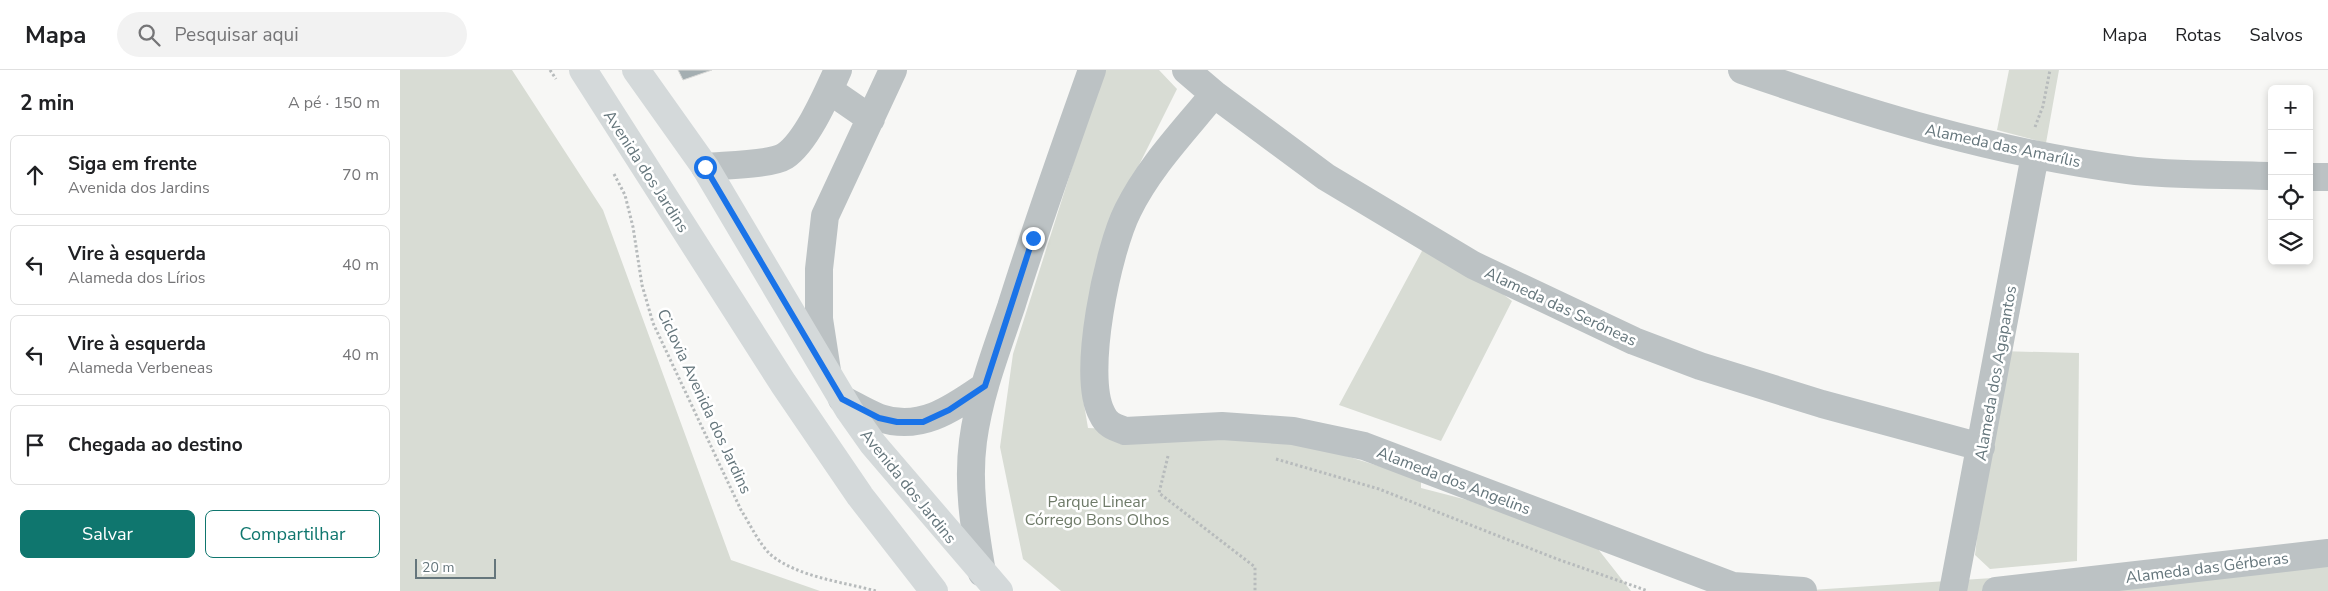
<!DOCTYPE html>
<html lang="pt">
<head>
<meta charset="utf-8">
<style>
  :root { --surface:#fff; --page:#f2f2f2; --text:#202124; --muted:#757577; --line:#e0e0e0; --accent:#0f766e }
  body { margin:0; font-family:"Nunito Sans",sans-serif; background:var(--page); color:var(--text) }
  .controls { position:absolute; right:15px; top:15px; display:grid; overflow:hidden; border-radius:8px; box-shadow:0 2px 8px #0003 }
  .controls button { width:45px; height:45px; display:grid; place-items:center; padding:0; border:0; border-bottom:1px solid var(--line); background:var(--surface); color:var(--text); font:25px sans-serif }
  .scale { position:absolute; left:15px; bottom:12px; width:81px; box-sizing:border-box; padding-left:5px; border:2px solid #65767c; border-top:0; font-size:14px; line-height:18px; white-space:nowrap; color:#65767c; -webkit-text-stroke:4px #fff; paint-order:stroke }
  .stop { position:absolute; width:15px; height:15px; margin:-11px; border:4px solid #1a73e8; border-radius:50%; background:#fff }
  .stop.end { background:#1a73e8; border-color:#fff; box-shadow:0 1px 5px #0008 }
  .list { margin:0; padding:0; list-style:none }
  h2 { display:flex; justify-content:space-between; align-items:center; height:65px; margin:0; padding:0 20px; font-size:21px }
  h2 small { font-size:16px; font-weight:400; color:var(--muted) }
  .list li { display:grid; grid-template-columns:32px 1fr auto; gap:15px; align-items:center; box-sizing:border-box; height:80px; margin:0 10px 10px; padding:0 10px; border:1px solid var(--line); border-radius:8px }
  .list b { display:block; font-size:19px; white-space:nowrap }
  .list p { margin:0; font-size:16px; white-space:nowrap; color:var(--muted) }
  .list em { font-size:16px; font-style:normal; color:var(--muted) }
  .actions { display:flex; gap:10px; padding:15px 20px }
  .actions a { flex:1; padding:11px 0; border:1px solid var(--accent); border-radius:8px; text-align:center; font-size:18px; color:var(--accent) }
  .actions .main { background:var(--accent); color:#fff }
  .icon { flex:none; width:28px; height:28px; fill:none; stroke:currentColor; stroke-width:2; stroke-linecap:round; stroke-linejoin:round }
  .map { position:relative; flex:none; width:1928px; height:521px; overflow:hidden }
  header { display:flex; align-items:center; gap:30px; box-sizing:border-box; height:70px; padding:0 25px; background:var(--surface); border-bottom:1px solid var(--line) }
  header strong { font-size:24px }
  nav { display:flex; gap:28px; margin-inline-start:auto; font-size:18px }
  .search { width:350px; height:45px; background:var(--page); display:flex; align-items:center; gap:12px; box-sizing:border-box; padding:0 18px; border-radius:28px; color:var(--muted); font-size:19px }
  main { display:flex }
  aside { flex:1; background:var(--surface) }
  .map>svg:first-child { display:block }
  .green { fill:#d8dcd4 }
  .building { fill:#a4aeb1; stroke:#d9d9d7 }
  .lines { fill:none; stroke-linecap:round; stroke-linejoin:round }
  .path { stroke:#b7bbbc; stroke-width:3; stroke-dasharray:2.5 2.5; stroke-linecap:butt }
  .minor { stroke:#bcc2c4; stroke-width:28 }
  .major { stroke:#d4d9da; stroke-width:28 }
  .route { stroke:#1a73e8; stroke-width:6 }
  .labels { text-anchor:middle; stroke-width:5; stroke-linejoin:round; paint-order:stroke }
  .street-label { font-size:16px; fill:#65767c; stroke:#fff }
  .park-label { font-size:16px; fill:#6e7a68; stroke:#fff }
</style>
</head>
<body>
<header>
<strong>Mapa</strong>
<div class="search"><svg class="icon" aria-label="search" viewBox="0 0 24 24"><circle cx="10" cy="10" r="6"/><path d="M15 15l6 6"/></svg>Pesquisar aqui</div>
<nav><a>Mapa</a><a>Rotas</a><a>Salvos</a></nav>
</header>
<main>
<aside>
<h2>2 min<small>A pé · 150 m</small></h2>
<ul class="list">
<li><svg class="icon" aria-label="ahead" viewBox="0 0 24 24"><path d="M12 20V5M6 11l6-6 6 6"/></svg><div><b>Siga em frente</b><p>Avenida dos Jardins</p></div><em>70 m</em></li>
<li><svg class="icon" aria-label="left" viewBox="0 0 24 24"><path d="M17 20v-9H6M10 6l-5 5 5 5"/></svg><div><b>Vire à esquerda</b><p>Alameda dos Lírios</p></div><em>40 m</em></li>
<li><svg class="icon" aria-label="left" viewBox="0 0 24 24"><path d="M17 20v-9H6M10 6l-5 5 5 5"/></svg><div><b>Vire à esquerda</b><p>Alameda Verbeneas</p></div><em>40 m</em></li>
<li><svg class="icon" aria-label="arrive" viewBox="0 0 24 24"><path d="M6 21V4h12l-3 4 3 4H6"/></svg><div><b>Chegada ao destino</b></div></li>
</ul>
<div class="actions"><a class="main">Salvar</a><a>Compartilhar</a></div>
</aside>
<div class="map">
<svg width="1928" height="521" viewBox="0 0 1928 521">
  <rect width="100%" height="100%" fill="#f7f7f5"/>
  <path class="green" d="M0,0H112L203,140L331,490L420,521H0Z
    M703,0H759L777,19L706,161L683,328L688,358L881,366L1021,409V418L1083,434L1198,479L1231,521H661L623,489L600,377L613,284Z
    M1609,0H1659L1646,73L1597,60Z
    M1029,168L1112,231L1041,371L939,335Z
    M1599,281L1679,283L1677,491L1590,499L1575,485Z
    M1928,486V521H1396Z"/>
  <path class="building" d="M278,0H312L283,10Z"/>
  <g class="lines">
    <path class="path" d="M150,0L156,9
      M1635,57L1643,36L1650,0
      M214,104L225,125L233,157L242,215L253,253L341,440C350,454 359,474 371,485C398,507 443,512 476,521
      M768,386L759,423L855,497V521
      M876,389L979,419L1157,489L1248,521"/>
    <path class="minor" d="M786,0L814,24L926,107L1073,195L1234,271L1300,296L1422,334L1581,377
      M1342,0C1468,44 1595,83 1728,100C1772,106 1826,104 1872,106
      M429,20L471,49
      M814,24C784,61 749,97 728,140C708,179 681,306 702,344C707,355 714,357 725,361L822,356L893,361L964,376L1333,516L1403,521
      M305,97C324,95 371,95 385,86C407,71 427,24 438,0
      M1909,107H1928
      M427,301L419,249V199L425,146L493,0
      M442,329C454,335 467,343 480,348C521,362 553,338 585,316
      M582,503C575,460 567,416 573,371C579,325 596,281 611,237C636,157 664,79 692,0
      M1553,521L1635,85
      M1596,521L1928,483"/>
    <path class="major" d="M183,0L383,313L460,426L534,521
      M236,0L305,97L449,340L473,374L599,521"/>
  </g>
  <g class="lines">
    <path class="route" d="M305,97L442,329L479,348L497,352H523L549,340L585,316L633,168"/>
  </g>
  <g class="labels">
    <g class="street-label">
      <text transform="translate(1603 75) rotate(12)" y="6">Alameda das Amarílis</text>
      <text transform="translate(247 101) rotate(57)" y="6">Avenida dos Jardins</text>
      <text transform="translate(1161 236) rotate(25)" y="6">Alameda das Serôneas</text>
      <text transform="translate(1595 303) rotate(-80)" y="6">Alameda dos Agapantos</text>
      <text transform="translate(305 331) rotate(65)" y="6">Ciclovia Avenida dos Jardins</text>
      <text transform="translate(1054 410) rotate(21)" y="6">Alameda dos Angelins</text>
      <text transform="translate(509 416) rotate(51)" y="6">Avenida dos Jardins</text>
      <text transform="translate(1807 497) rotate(-7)" y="6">Alameda das Gérberas</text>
    </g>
    <g class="park-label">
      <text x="697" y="437">Parque Linear<tspan x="697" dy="18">Córrego Bons Olhos</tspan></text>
    </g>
  </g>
</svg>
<div class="controls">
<button>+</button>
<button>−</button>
<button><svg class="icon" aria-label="locate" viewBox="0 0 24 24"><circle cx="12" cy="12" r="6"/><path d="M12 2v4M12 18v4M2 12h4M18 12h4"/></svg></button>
<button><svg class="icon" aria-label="layers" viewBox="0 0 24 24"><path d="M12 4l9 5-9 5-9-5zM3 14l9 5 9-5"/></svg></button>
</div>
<div class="scale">20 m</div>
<div class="stop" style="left:305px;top:97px"></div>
<div class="stop end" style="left:633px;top:168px"></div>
</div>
</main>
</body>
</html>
